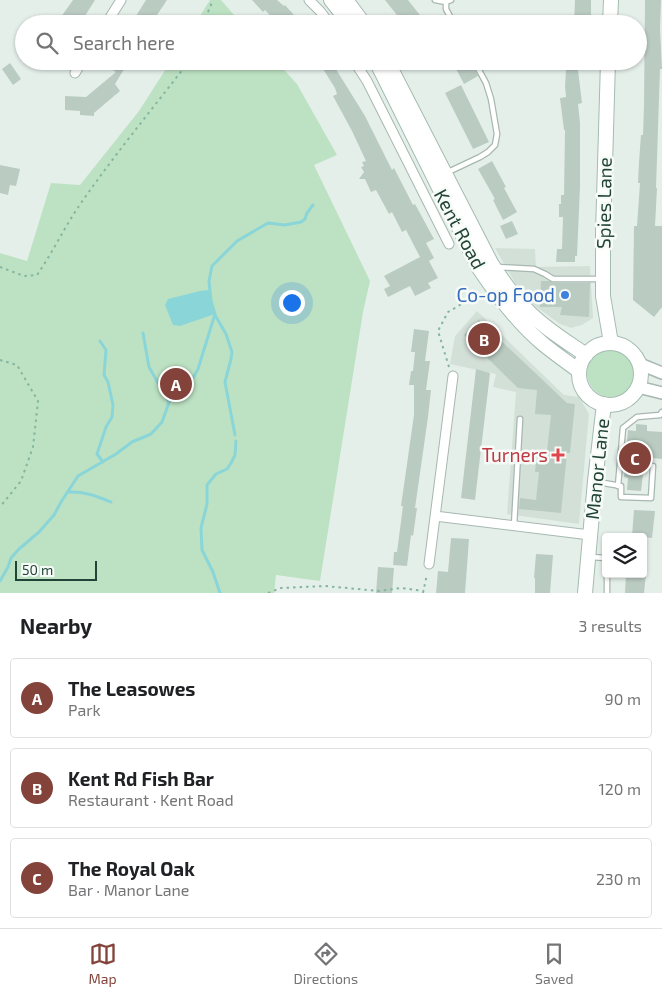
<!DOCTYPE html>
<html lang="en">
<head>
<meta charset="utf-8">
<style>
  :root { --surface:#fff; --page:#f6f6f6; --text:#202124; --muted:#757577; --line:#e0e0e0; --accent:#83433a }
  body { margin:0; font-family:"Exo 2",sans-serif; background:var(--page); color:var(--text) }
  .controls { position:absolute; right:15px; bottom:15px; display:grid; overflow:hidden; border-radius:5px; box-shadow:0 1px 4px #0004 }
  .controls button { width:45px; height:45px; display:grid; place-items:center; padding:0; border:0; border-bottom:1px solid var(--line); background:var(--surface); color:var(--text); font:25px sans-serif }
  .scale { position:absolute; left:15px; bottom:12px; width:82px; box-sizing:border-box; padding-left:5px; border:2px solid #224437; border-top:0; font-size:14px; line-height:18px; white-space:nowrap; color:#224437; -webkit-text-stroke:4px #f7fbf8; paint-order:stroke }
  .you { position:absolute; left:291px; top:302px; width:18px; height:18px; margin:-12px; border:4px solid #fff; border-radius:50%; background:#1a73e8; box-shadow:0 0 0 8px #1a73e833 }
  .badge { display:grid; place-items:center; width:32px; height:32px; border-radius:50%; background:var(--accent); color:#fff; font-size:16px; font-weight:700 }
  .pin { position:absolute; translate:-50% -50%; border:2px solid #fff; box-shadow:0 1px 5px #0006 }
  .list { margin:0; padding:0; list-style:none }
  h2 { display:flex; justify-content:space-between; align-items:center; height:65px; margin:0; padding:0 20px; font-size:21px }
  h2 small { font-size:16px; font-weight:400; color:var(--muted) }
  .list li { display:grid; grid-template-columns:32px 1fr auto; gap:15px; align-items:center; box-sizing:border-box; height:80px; margin:0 10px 10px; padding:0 10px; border:1px solid var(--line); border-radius:5px }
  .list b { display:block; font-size:19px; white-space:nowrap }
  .list p { margin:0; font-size:16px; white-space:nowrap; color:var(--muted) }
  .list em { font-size:16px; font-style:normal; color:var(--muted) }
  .icon { flex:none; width:28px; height:28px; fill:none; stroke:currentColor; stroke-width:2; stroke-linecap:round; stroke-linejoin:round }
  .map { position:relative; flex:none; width:662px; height:593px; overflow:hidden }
  .search { position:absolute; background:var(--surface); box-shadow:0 1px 4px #0004; left:15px; right:15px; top:15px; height:55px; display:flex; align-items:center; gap:12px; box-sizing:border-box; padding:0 18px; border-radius:28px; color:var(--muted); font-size:19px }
  .sheet { height:335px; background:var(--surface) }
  nav { display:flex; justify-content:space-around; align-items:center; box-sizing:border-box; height:70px; border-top:1px solid var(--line); background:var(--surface); font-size:14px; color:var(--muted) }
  nav a { display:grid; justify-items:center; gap:2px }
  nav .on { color:var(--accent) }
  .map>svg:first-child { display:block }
  .built { fill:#d3e0d8 }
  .green { fill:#bde2c3 }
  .water { fill:#8ad5d8 }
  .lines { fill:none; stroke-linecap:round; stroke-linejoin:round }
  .stream { stroke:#8ad5d8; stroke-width:3 }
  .building { fill:#bacbc2 }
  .service-casing { stroke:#a7b8b1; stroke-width:7 }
  .minor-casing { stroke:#a7b8b1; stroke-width:11 }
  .tertiary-casing { stroke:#a7b8b1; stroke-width:14 }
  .secondary-casing { stroke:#a3bcb0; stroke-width:16 }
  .path { stroke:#83b5a0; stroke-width:2; stroke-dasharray:2.5 4; stroke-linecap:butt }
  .service { stroke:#fff; stroke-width:4.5 }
  .minor { stroke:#fff; stroke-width:9 }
  .tertiary { stroke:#fff; stroke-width:11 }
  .secondary { stroke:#fff; stroke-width:14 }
  .shop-dot { fill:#3f7fe0; stroke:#f7fbf8; stroke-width:2 }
  .health-dot { fill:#e0444e; stroke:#f7fbf8; stroke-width:2 }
  .labels { text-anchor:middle; stroke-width:5; stroke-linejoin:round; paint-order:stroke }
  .street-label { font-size:19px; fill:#224437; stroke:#f7fbf8 }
  .shop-label { font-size:19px; fill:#366cbe; stroke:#f7fbf8; text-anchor:end }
  .health-label { font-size:19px; fill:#be3a42; stroke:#f7fbf8; text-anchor:end }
</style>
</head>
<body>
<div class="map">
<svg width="662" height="593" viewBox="0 0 662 593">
  <rect width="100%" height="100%" fill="#e5efea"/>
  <path class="built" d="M495,248L535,249L536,267L590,266L593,318L582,325L571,328L560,324L535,306L515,283Z
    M477,311L564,395L579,397L589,414L579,524L507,514L516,392L493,387L496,374L450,364L455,336Z"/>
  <path class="green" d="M210,0H221L242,24H195Z
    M171,61H276L297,84L337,155L314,165L370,281L363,312L320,581L276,575L274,593H0V253L27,261L51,183L80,185L139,111Z
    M587 373a24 24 0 1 1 48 0a24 24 0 1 1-48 0Z"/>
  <path class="water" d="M209,290L211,301L215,314L180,326L173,325L165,305L168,299L200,291Z"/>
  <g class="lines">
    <path class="stream" d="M215,315L226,334L232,352L231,359L225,382L235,435
      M143,333L149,367L169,402
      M100,341L106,350L104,375L108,382L113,405L112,417L106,427L97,454L103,462
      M68,492C84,491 96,496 111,502
      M0,581L8,567L11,558L19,549L39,532L54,515L61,502L78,476L116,454L132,442L151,434L162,422L171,397L177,387L193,378L198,369L215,314L211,301L209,281L212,266L237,241L268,223L285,225L301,222L305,219L307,213L313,205
      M220,593L213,572L202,550L201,528L207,504V485L216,474L227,469L231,463L235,455L236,441"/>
  </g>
  <path class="building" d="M73,0H95L80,24H56Z
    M146,0H167L151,24H131Z
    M252,0H277L284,6L285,5L302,24H278L265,10L263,12Z
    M385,0H408L427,24H404Z
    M575,0H591V24H574Z
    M645,0H661L660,29L662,69H660L656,188H657L655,226H662V307L654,317L633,300L634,226H637L640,183H638L639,162L641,135H643L644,105Z
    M99,61H129L115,84L120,91L94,113V116L80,115V111L65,110V96L86,97L116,72Z
    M318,61H330L334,66L365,116L392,170L394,168L413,205L415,204L434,239L426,243L434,258L429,261L438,278L428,283L431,288L415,296L410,286L388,297L384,289L390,286L384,276L420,257L406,230L402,232L392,212L389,214L376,190L371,192L365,179H359L364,172L361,167L364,166L362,162L366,161L352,131L333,96L337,94L335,88Z
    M452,61H470L478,76L464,84Z
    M549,61H578V70L582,103L578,104L580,123V187L577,256H575V262H556L557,249H562L563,217H559V204H561V195H564L565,130H564L560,98L566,97L565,86L566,69H549Z
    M10,63L21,79L13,85L2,69Z
    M461,85L489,142L473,149L445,93Z
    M492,161L506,187L504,188L517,212L503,220L493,200L495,199L478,169Z
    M0,165L20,169L16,186L10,185L8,195L0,193Z
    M512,221L518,234L506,239L500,226Z
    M541,281H549L553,283H590L589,317L560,315L562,307H540Z
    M479,320L567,403L575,404L570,453H567L561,513L519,509L520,498L536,500L539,472H535L536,462L545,463L546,451H547L551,415L535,414L537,390L518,388L464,335Z
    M414,329L429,331L425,361H430L426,390H431L428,417L415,508H417L413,536L411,535L407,566L393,565L394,552H397L403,506H401L414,415V385H409L411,371H413L415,352H411Z
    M476,369L490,373L475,500L461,498Z
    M636,424L647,425V431L662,432V459L645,457L641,491L627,490L628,478L624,477L628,430L636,431Z
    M634,510L655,511L652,538L632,536Z
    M451,538L469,539L465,593H436L438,571L448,572Z
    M536,554L553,555L550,593H535V578H534Z
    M378,567L394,568L392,593H376Z
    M626,574H646L644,593H625Z"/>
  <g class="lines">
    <defs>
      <path id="service" d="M435,0L446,2
        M451,0L446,2V9L454,24
        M446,173L480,157L488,152L495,145L497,134L491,99L486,83L474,61
        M498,267L534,269L545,274L553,279H600
        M598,482L621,486V497L651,498L653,466
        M618,486L623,428L637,417L660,415L662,412
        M514,526L520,419
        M591,557L606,558
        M607,593V574"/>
      <path id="minor" d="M309,0L320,11L330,24
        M106,24L121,0
        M354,61L367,81L449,244
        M75,73L82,61
        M435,516L590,535
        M429,564L453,376"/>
      <path id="tertiary" d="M640,364L662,373
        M638,387L662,393"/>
      <path id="secondary" d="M331,0L350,24
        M346,0L364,24
        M610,24L611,0
        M376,61L479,268C497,295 517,322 542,343C554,353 567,362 579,371
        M387,61L491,263C502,280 513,296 527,310C544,328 566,341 586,355
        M608,61L603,234V296L611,343
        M579 374a31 31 0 1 1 62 0a31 31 0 1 1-62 0Z
        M585,593L595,481L604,404"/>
    </defs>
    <use href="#service" class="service-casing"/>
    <use href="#minor" class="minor-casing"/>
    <use href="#tertiary" class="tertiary-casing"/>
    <use href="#secondary" class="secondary-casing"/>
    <path class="path" d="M203,24L213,0
      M0,267L24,276L37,275C53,252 65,226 81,203C113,157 149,113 183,69L187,61
      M0,360L17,365L38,401L33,447L21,481L0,507
      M449,367L438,331L448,312L477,295
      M268,593L281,588L325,586L379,591L401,588L424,591
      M423,593L427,574"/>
    <use href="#service" class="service"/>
    <use href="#minor" class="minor"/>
    <use href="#tertiary" class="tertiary"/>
    <use href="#secondary" class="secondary"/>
  </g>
  <circle class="shop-dot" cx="565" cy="295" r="5"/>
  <path class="health-dot" d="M555.5 447.5h5v5h5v5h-5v5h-5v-5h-5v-5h5z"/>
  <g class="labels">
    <g class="street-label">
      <text transform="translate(604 203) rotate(-89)" y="7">Spies Lane</text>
      <text transform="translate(460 229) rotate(62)" y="7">Kent Road</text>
      <text transform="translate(597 469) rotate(-84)" y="7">Manor Lane</text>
    </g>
    <g class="shop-label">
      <text x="555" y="302">Co-op Food</text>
    </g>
    <g class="health-label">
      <text x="548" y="462">Turners</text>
    </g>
  </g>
</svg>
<div class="controls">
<button><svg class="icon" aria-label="layers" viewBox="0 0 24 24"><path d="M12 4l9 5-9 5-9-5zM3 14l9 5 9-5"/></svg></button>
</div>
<div class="scale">50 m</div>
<div class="you"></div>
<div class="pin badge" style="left:176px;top:384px">A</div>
<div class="pin badge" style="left:484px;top:339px">B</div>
<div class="pin badge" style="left:635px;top:458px">C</div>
<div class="search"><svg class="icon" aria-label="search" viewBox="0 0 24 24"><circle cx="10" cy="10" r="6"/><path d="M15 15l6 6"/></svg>Search here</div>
</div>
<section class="sheet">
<h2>Nearby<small>3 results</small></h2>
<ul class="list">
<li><span class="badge">A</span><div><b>The Leasowes</b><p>Park</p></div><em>90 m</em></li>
<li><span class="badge">B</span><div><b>Kent Rd Fish Bar</b><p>Restaurant · Kent Road</p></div><em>120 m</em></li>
<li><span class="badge">C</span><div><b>The Royal Oak</b><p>Bar · Manor Lane</p></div><em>230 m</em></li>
</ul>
</section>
<nav>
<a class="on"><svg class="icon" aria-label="map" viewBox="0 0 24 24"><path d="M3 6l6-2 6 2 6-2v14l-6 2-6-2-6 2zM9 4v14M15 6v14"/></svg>Map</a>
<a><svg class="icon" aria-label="directions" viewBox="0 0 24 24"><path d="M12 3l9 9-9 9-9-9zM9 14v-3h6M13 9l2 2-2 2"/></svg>Directions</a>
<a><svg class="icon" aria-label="saved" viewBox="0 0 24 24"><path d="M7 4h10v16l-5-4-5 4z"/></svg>Saved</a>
</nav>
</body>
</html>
